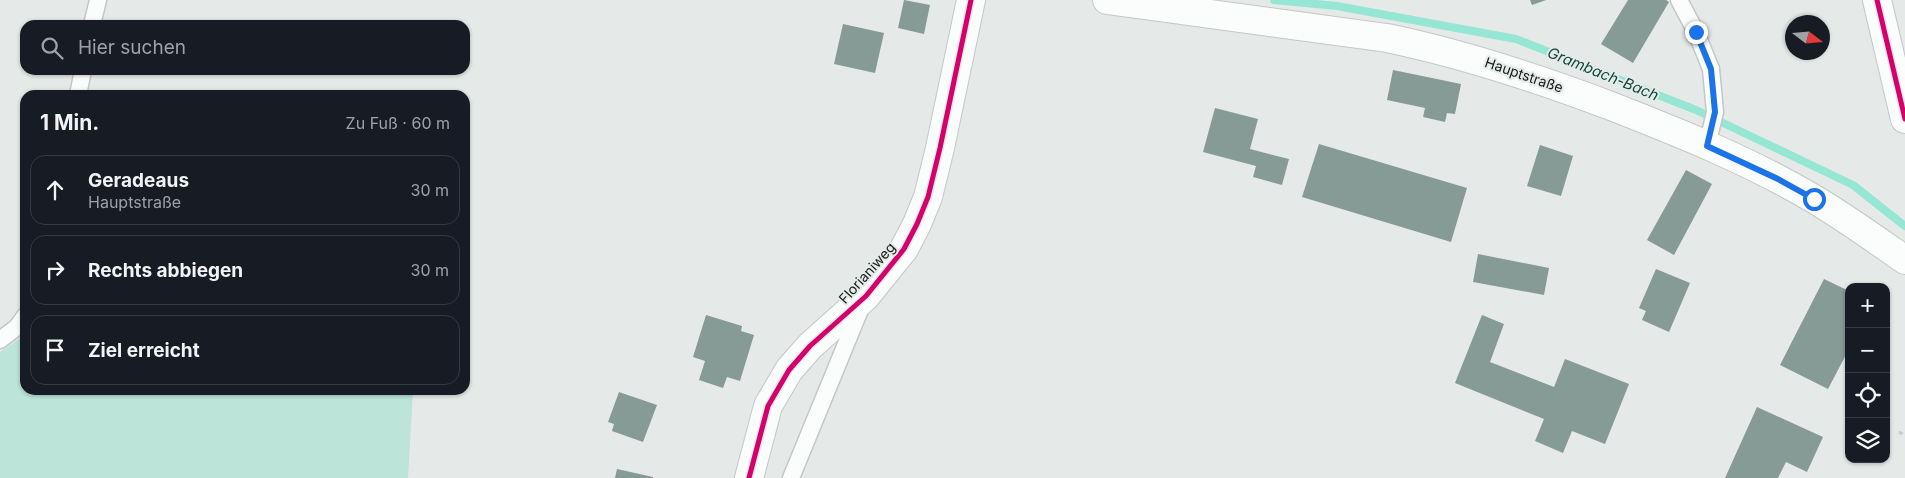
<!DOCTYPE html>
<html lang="de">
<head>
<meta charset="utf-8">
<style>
  :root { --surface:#171b24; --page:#20242c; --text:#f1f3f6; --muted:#9ea1a6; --line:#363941 }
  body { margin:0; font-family:Inter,sans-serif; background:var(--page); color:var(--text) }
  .controls { position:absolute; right:15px; bottom:15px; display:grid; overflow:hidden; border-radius:10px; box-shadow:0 1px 4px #0004 }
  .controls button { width:45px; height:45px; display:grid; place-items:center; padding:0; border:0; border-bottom:1px solid var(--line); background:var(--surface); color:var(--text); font:25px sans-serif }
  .compass { position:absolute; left:1785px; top:15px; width:45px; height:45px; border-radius:50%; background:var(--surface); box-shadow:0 1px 4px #0004; rotate:106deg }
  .stop { position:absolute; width:15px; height:15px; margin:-11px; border:4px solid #1a73e8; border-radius:50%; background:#fff }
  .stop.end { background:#1a73e8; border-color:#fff; box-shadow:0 1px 5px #0008 }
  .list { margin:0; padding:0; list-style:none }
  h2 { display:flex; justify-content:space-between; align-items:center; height:65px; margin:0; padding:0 20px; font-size:21px }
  h2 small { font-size:16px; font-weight:400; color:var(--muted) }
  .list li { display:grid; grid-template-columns:32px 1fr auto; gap:15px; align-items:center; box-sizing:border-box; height:70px; margin:0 10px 10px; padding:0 10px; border:1px solid var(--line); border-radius:15px }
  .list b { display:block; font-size:19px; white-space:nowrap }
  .list p { margin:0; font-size:16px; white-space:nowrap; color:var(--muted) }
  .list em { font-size:16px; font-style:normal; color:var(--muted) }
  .icon { flex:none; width:28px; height:28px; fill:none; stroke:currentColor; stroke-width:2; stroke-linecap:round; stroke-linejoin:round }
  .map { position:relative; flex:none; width:1905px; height:478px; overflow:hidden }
  .search { position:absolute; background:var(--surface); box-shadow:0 1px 4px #0004; left:20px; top:20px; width:450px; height:55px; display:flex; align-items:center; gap:12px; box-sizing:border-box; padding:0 18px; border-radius:15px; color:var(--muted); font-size:19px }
  .panel { position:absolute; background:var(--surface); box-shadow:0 1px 4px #0004; left:20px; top:90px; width:450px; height:305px; border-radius:15px }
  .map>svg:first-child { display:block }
  .green { fill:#bce4d9 }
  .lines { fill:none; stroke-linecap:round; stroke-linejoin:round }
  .stream { stroke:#95e6d2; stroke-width:8 }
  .building { fill:#869a96 }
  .service-casing { stroke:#c4c7c6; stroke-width:19 }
  .minor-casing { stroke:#c4c7c6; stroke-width:30 }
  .secondary-casing { stroke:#c4c7c6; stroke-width:30 }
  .path { stroke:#c9c9c9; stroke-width:3; stroke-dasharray:4 4; stroke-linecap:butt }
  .service { stroke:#fbfcfc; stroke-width:16 }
  .minor { stroke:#fbfcfc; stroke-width:28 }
  .secondary { stroke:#fbfcfc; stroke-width:28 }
  .cycleway-casing { stroke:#e4ebe9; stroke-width:8 }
  .cycleway { stroke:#d6006c; stroke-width:5 }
  .route { stroke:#1a73e8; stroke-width:6 }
  .labels { text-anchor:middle; stroke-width:4; stroke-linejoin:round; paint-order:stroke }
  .street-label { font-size:14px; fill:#191c1b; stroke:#e4ebe9 }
  .water-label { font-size:15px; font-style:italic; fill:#13463b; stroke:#e4ebe9 }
</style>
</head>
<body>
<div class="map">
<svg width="1905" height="478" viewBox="0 0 1905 478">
  <rect width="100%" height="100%" fill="#e5eae8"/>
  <path class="green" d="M25,335V390H413L408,478H0V352Z"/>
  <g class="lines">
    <path class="stream" d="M1274,0L1337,6L1516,39L1696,110L1853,185L1905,226"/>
  </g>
  <path class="building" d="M904,0L930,5L924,34L898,28Z
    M1530,0H1546L1532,5Z
    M1628,0H1666L1669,2L1633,63L1601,44Z
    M843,24L884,33L875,73L834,64Z
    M1393,70L1461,84L1455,114L1447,113L1445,122L1423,117L1425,108L1387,100Z
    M1215,108L1258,119L1250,149L1289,159L1282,185L1253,177L1256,166L1203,152Z
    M1319,144L1467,188L1451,242L1302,197Z
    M1540,145L1573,156L1561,196L1527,186Z
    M1686,170L1712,184L1674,255L1647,240Z
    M1478,254L1549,268L1544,295L1473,282Z
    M1656,269L1690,283L1669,332L1642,320L1646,311L1639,308Z
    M1824,279L1849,291V349L1828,389L1780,365Z
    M706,315L742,326L741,331L754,335L740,381L727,377L723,388L699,380L705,361L693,357Z
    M1482,315L1504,324L1490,362L1554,387L1565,359L1629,384L1605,444L1572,431L1563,453L1535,441L1544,419L1455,383Z
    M619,392L657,405L643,442L612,431L614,424L608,422Z
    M1757,407L1823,437L1807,472L1786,462L1778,478H1725Z
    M617,469L653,477V478H615Z"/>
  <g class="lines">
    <defs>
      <path id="service" d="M1679,0L1696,32L1711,69L1715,112L1707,146
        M92,25L98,0
        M78,95L83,70
        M0,340L17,327L25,316
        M791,478L862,305"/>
      <path id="minor" d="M1877,0L1905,119
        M749,478L768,406L789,370L810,346L866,296L904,249L917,224L928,197L940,148L971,0"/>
      <path id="secondary" d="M1107,0L1387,38C1464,54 1537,78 1611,106C1680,133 1750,161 1814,199C1846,218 1875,239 1905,260"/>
    </defs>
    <use href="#service" class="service-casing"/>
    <use href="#minor" class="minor-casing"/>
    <use href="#secondary" class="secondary-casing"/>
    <path class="path" d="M1899,432L1905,435"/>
    <use href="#service" class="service"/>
    <use href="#minor" class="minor"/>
    <use href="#secondary" class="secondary"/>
    <defs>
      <path id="cycleway" d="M1877,0L1905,119
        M749,478L768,406L789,370L810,346L866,296L904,249L917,224L928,197L940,148L971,0"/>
    </defs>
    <use href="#cycleway" class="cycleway-casing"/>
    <use href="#cycleway" class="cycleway"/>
  </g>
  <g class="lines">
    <path class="route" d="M1696,32L1711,69L1715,112L1707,146L1778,179L1814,199"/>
  </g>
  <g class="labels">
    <g class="street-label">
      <text transform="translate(1524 75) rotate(19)" y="5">Hauptstraße</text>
      <text transform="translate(867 273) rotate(-48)" y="5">Florianiweg</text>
    </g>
    <g class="water-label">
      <text transform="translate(1603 74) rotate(22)" y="5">Grambach-Bach</text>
    </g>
  </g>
</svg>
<div class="controls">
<button>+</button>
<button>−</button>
<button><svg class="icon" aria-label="locate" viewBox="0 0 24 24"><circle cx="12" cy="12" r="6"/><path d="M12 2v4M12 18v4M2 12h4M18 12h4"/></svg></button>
<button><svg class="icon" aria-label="layers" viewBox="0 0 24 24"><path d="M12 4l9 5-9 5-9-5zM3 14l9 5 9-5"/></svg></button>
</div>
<svg class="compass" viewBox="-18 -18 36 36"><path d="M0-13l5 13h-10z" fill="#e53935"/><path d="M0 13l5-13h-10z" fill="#9ea1a6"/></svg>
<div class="stop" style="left:1814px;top:199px"></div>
<div class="stop end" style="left:1696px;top:32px"></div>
<div class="search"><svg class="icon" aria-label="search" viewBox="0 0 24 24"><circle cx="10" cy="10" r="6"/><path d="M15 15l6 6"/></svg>Hier suchen</div>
<section class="panel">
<h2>1 Min.<small>Zu Fuß · 60 m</small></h2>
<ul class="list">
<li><svg class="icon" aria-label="ahead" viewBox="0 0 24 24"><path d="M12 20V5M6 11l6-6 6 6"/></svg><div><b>Geradeaus</b><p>Hauptstraße</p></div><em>30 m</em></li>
<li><svg class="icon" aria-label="right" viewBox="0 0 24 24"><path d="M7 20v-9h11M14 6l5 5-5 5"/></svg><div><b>Rechts abbiegen</b></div><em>30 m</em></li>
<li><svg class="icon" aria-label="arrive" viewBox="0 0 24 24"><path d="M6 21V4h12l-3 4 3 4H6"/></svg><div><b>Ziel erreicht</b></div></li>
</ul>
</section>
</div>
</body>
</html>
